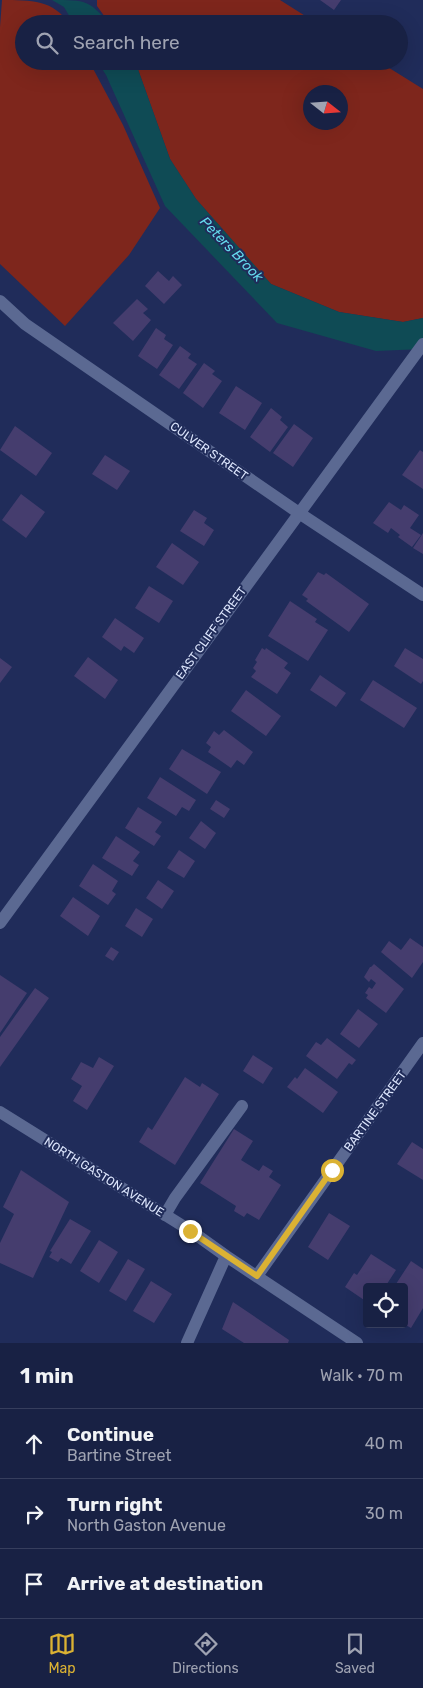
<!DOCTYPE html>
<html lang="en">
<head>
<meta charset="utf-8">
<style>
  :root { --surface:#182144; --page:#21294b; --text:#f1f3f6; --muted:#9fa3b2; --line:#363e5d; --accent:#dbb233 }
  body { margin:0; font-family:Rubik,sans-serif; background:var(--page); color:var(--text) }
  .controls { position:absolute; right:15px; bottom:15px; display:grid; overflow:hidden; border-radius:5px; box-shadow:0 5px 20px #0002 }
  .controls button { width:45px; height:45px; display:grid; place-items:center; padding:0; border:0; border-bottom:1px solid var(--line); background:var(--surface); color:var(--text); font:25px sans-serif }
  .compass { position:absolute; left:303px; top:85px; width:45px; height:45px; border-radius:50%; background:var(--surface); box-shadow:0 5px 20px #0002; rotate:107deg }
  .stop { position:absolute; width:15px; height:15px; margin:-11px; border:4px solid #dbb233; border-radius:50%; background:#fff }
  .stop.end { background:#dbb233; border-color:#fff; box-shadow:0 1px 5px #0008 }
  .list { margin:0; padding:0; list-style:none }
  h2 { display:flex; justify-content:space-between; align-items:center; height:65px; margin:0; padding:0 20px; font-size:21px }
  h2 small { font-size:16px; font-weight:400; color:var(--muted) }
  .list li { display:grid; grid-template-columns:32px 1fr auto; gap:15px; align-items:center; box-sizing:border-box; height:70px; padding:0 20px; border-top:1px solid var(--line) }
  .list b { display:block; font-size:19px; white-space:nowrap }
  .list p { margin:0; font-size:16px; white-space:nowrap; color:var(--muted) }
  .list em { font-size:16px; font-style:normal; color:var(--muted) }
  .icon { flex:none; width:28px; height:28px; fill:none; stroke:currentColor; stroke-width:2; stroke-linecap:round; stroke-linejoin:round }
  .map { position:relative; flex:none; width:423px; height:1343px; overflow:hidden }
  .search { position:absolute; background:var(--surface); box-shadow:0 5px 20px #0002; left:15px; right:15px; top:15px; height:55px; display:flex; align-items:center; gap:12px; box-sizing:border-box; padding:0 18px; border-radius:28px; color:var(--muted); font-size:19px }
  .sheet { height:275px; background:var(--surface) }
  nav { display:flex; justify-content:space-around; align-items:center; box-sizing:border-box; height:70px; border-top:1px solid var(--line); background:var(--surface); font-size:14px; color:var(--muted) }
  nav a { display:grid; justify-items:center; gap:2px }
  nav .on { color:var(--accent) }
  .map>svg:first-child { display:block }
  .green { fill:#7e261c; fill-rule:evenodd }
  .water { fill:#0f4b55 }
  .building { fill:#453d6e }
  .lines { fill:none; stroke-linecap:round; stroke-linejoin:round }
  .minor { stroke:#5b6992; stroke-width:12 }
  .route { stroke:#dbb233; stroke-width:6 }
  .labels { text-anchor:middle; stroke-width:4; stroke-linejoin:round; paint-order:stroke }
  .street-label { font-size:12px; fill:#dce5fc; stroke:#202c5a }
  .water-label { font-size:14px; font-style:italic; fill:#64d9ec; stroke:#202c5a }
</style>
</head>
<body>
<div class="map">
<svg width="423" height="1343" viewBox="0 0 423 1343">
  <rect width="100%" height="100%" fill="#202c5a"/>
  <path class="green" d="M2,0C31,0 54,0 69,24H24V61H89L123,125L160,208L129,255L65,326L0,264V27Z
    M97,0H280L318,24H110L97,6Z
    M135,61H378L423,89V318L403,322L339,312L271,284L196,199L170,159ZM310,92H340V122H310Z"/>
  <path class="water" d="M52,0C87,0 88,0 110,24H74L64,7Z
    M97,61H135L170,159L196,199L271,284L339,312L403,322L423,318V349L376,351L277,323L165,206L106,75Z"/>
  <path class="building" d="M320,0H341L334,10Z
    M158,271L169,281L173,276L182,285L164,304L145,286Z
    M137,299L148,309L143,313L151,320L133,341L113,323Z
    M156,328L166,335L164,339L173,345L157,369L138,356Z
    M180,346L191,354L188,358L197,364L179,389L159,375Z
    M204,363L215,371L212,374L222,381L203,408L183,393Z
    M236,386L262,403L245,430L219,413Z
    M271,408L282,417L280,420L288,427L270,452L250,437Z
    M294,424L313,438L293,467L273,453Z
    M15,426L52,453L36,476L0,450Z
    M420,450L423,452V489L402,475Z
    M105,455L130,471L117,490L92,474Z
    M21,494L45,512L26,538L2,520Z
    M389,502L401,510L404,505L419,515L410,528L421,535L412,547L398,537L400,535L391,528L388,533L373,523Z
    M194,510L207,518L204,523L214,530L204,546L180,531Z
    M423,533V554L413,548Z
    M172,543L199,562L183,585L156,567Z
    M318,572L324,575L326,573L369,604L349,632L306,601L308,599L302,595Z
    M149,586L173,601L159,623L135,608Z
    M290,601L317,619L315,622L328,630L308,661L268,636Z
    M115,618L144,638L134,653L124,646L121,651L102,637Z
    M262,648L265,650L266,648L288,663L284,668L291,673L277,694L251,677L256,671L253,668L257,662L255,660Z
    M405,648L423,659V681L421,684L394,666Z
    M88,657L118,680L105,699L74,676Z
    M0,658L12,667L0,683Z
    M320,675L346,693L336,707L310,690Z
    M373,680L417,708L404,728L360,700Z
    M246,690L281,716L266,736L231,711Z
    M224,730L253,752L244,765L237,760L231,768L208,752L211,747L206,743L214,731L219,735Z
    M182,749L221,772L207,794L169,769Z
    M160,777L196,800L189,811L182,807L176,816L147,798Z
    M216,800L230,809L224,818L210,809Z
    M138,807L162,822L155,832L161,836L154,846L125,828Z
    M201,821L216,833L205,849L189,838Z
    M116,836L140,852L133,861L139,865L132,876L102,858Z
    M179,850L195,861L184,878L167,868Z
    M93,864L118,881L112,891L116,894L108,905L79,886Z
    M158,880L174,891L162,909L146,898Z
    M73,897L100,916L88,936L60,916Z
    M136,908L153,919L142,937L125,926Z
    M410,938L423,947V962L412,978L381,952L389,941L401,950Z
    M111,947L119,952L113,961L105,956Z
    M374,964L404,989L386,1013L366,998L368,995L365,993L369,987L372,989L376,983L371,979L369,982L364,977L370,967H371Z
    M0,975L27,993L0,1033Z
    M35,988L49,998L0,1067V1037Z
    M358,1009L378,1024L359,1048L340,1034Z
    M327,1038L356,1060L352,1065L349,1063L337,1079L306,1056L316,1042L321,1045Z
    M253,1055L273,1068L263,1084L243,1071Z
    M99,1057L114,1066L87,1110L73,1101L82,1086L71,1079L81,1062L93,1068Z
    M305,1068L338,1092L323,1113L287,1087L295,1077L297,1079Z
    M185,1077L200,1087L202,1083L219,1094L175,1165L139,1142L148,1127L152,1130Z
    M234,1129L253,1141L241,1160L259,1171L263,1165L273,1171L269,1177L281,1185L259,1220L247,1213L244,1217L234,1211L236,1206L200,1183Z
    M412,1142L423,1149V1180L397,1164Z
    M21,1170L69,1202L33,1278L0,1263V1243L14,1214L3,1207Z
    M329,1213L350,1226L328,1260L308,1247Z
    M70,1219L91,1231L71,1264L61,1258L58,1262L49,1257L52,1252L50,1251Z
    M99,1240L118,1252L99,1283L80,1271Z
    M371,1254L396,1270L385,1287H367V1302L345,1287L354,1273L357,1275Z
    M128,1259L145,1269L126,1301L109,1291Z
    M411,1261L423,1269V1308L411,1328L404,1324V1287H394Z
    M151,1281L172,1294L154,1323L133,1311Z
    M233,1302L289,1340L288,1343H244L222,1329Z"/>
  <g class="lines">
    <path class="minor" d="M0,301L25,324L299,513L423,595
      M0,923L423,344
      M0,1112L191,1231L226,1256L357,1343
      M165,1215L175,1198L242,1106
      M257,1276L423,1043
      M187,1343L226,1256"/>
  </g>
  <g class="lines">
    <path class="route" d="M190,1231L257,1276L332,1170"/>
  </g>
  <g class="labels">
    <g class="street-label">
      <text transform="translate(209 451) rotate(35)" y="4">CULVER STREET</text>
      <text transform="translate(211 633) rotate(-54)" y="4">EAST CLIFF STREET</text>
      <text transform="translate(375 1111) rotate(-54)" y="4">BARTINE STREET</text>
      <text transform="translate(104 1177) rotate(32)" y="4">NORTH GASTON AVENUE</text>
    </g>
    <g class="water-label">
      <text transform="translate(232 249) rotate(46)" y="5">Peters Brook</text>
    </g>
  </g>
</svg>
<div class="controls">
<button><svg class="icon" aria-label="locate" viewBox="0 0 24 24"><circle cx="12" cy="12" r="6"/><path d="M12 2v4M12 18v4M2 12h4M18 12h4"/></svg></button>
</div>
<svg class="compass" viewBox="-18 -18 36 36"><path d="M0-13l5 13h-10z" fill="#e53935"/><path d="M0 13l5-13h-10z" fill="#9fa3b2"/></svg>
<div class="stop" style="left:332px;top:1170px"></div>
<div class="stop end" style="left:190px;top:1231px"></div>
<div class="search"><svg class="icon" aria-label="search" viewBox="0 0 24 24"><circle cx="10" cy="10" r="6"/><path d="M15 15l6 6"/></svg>Search here</div>
</div>
<section class="sheet">
<h2>1 min<small>Walk · 70 m</small></h2>
<ul class="list">
<li><svg class="icon" aria-label="ahead" viewBox="0 0 24 24"><path d="M12 20V5M6 11l6-6 6 6"/></svg><div><b>Continue</b><p>Bartine Street</p></div><em>40 m</em></li>
<li><svg class="icon" aria-label="right" viewBox="0 0 24 24"><path d="M7 20v-9h11M14 6l5 5-5 5"/></svg><div><b>Turn right</b><p>North Gaston Avenue</p></div><em>30 m</em></li>
<li><svg class="icon" aria-label="arrive" viewBox="0 0 24 24"><path d="M6 21V4h12l-3 4 3 4H6"/></svg><div><b>Arrive at destination</b></div></li>
</ul>
</section>
<nav>
<a class="on"><svg class="icon" aria-label="map" viewBox="0 0 24 24"><path d="M3 6l6-2 6 2 6-2v14l-6 2-6-2-6 2zM9 4v14M15 6v14"/></svg>Map</a>
<a><svg class="icon" aria-label="directions" viewBox="0 0 24 24"><path d="M12 3l9 9-9 9-9-9zM9 14v-3h6M13 9l2 2-2 2"/></svg>Directions</a>
<a><svg class="icon" aria-label="saved" viewBox="0 0 24 24"><path d="M7 4h10v16l-5-4-5 4z"/></svg>Saved</a>
</nav>
</body>
</html>
